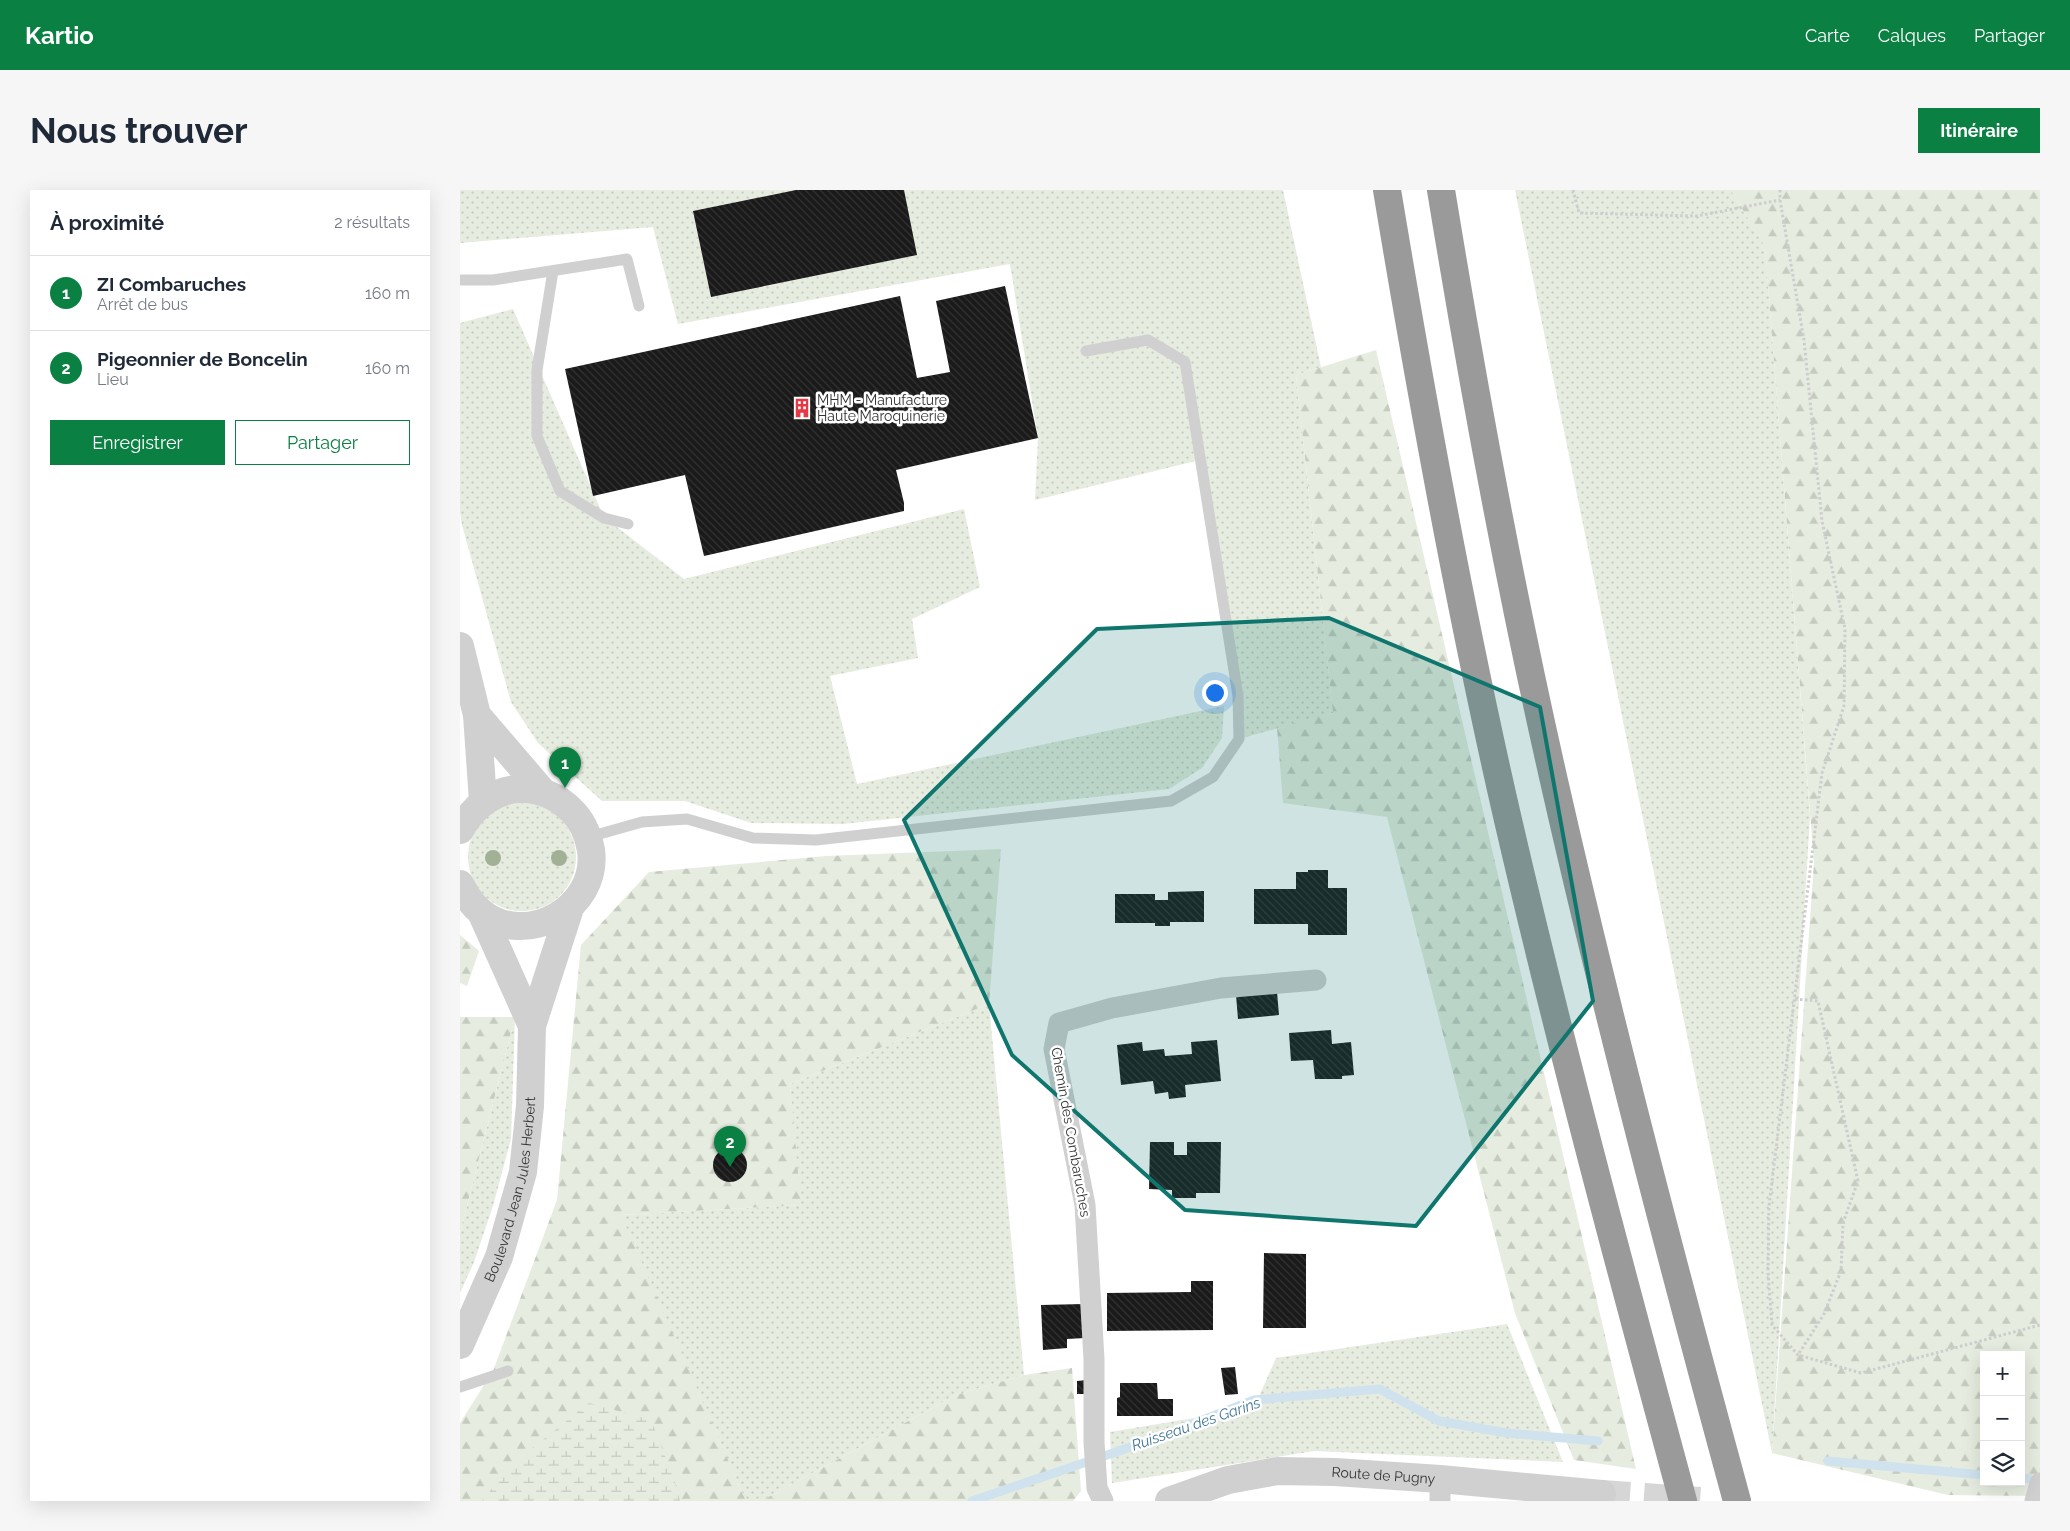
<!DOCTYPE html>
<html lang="fr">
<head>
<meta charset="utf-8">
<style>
  :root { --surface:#fff; --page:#f6f6f7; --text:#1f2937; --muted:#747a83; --line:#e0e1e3; --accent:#0b8043 }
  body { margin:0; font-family:Raleway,sans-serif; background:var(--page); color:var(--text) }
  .controls { position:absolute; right:15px; bottom:15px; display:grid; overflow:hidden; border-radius:0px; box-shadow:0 5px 20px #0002 }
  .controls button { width:45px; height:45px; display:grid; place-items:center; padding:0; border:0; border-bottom:1px solid var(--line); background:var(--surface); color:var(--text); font:25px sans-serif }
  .you { position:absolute; left:754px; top:502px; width:18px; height:18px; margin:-12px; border:4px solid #fff; border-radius:50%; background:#1a73e8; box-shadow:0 0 0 8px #1a73e833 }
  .badge { display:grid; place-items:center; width:32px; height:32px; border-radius:50%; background:var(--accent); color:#fff; font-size:16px; font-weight:700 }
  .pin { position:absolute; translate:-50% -41px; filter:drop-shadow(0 1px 2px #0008) }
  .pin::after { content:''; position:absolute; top:26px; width:18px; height:15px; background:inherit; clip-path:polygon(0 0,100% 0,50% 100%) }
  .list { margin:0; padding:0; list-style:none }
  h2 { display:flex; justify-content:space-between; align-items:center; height:65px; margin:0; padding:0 20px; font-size:21px }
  h2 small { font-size:16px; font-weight:400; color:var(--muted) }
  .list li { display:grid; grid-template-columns:32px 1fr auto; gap:15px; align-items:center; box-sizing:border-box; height:75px; padding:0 20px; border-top:1px solid var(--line) }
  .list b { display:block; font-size:19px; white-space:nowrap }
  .list p { margin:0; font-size:16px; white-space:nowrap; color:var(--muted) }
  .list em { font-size:16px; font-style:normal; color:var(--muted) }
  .actions { display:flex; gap:10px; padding:15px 20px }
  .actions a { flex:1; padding:11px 0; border:1px solid var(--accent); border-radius:0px; text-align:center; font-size:18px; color:var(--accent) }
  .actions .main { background:var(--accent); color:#fff }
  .icon { flex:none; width:28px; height:28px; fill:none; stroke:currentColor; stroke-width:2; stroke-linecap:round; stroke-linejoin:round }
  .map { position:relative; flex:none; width:1580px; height:1311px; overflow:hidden; border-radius:0px }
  header { display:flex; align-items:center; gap:30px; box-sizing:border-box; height:70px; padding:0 25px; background:var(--accent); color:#fff }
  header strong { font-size:24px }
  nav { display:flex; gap:28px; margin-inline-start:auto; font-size:18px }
  .intro { display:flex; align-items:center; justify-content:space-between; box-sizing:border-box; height:120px; padding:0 30px }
  h1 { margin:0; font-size:35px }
  .button { padding:12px 22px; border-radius:0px; background:var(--accent); color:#fff; font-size:18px; font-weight:700 }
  main { display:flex; gap:30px; padding:0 30px }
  aside { flex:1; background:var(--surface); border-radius:0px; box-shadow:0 5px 20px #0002 }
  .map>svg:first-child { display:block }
  .grass { fill:url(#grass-dots) }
  .forest { fill:url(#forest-firs); fill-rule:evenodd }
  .wetland { fill:url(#wetland-marsh) }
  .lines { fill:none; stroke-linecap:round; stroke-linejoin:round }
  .stream { stroke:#cfe2ee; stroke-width:9 }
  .building { fill:url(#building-back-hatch) }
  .tertiary-tunnel { stroke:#d6d6d6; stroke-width:28; stroke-dasharray:28 14; stroke-linecap:butt }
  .path { stroke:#cdcdcd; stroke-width:3; stroke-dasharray:2.5 2.5; stroke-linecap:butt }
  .service { stroke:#d0d0d0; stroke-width:11 }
  .minor { stroke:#d0d0d0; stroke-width:21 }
  .tertiary { stroke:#d0d0d0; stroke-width:28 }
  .motorway { stroke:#9a9a9a; stroke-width:28 }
  .tree { fill:#a2b095 }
  .marked { fill:#0f766e; fill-opacity:0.2; stroke:#0f766e; stroke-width:4; stroke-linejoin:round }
  .labels { text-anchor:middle; stroke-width:5; stroke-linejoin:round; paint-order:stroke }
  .poi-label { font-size:14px; fill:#333; stroke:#fff; text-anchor:start }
  .street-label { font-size:14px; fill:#333; stroke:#fff }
  .water-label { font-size:15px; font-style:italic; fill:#3f7597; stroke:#fff }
</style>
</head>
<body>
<header>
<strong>Kartio</strong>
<nav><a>Carte</a><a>Calques</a><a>Partager</a></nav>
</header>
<div class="intro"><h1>Nous trouver</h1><a class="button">Itinéraire</a></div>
<main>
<aside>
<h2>À proximité<small>2 résultats</small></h2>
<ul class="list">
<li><span class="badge">1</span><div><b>ZI Combaruches</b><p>Arrêt de bus</p></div><em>160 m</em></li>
<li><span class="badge">2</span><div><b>Pigeonnier de Boncelin</b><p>Lieu</p></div><em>160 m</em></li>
</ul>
<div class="actions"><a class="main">Enregistrer</a><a>Partager</a></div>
</aside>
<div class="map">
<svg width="1580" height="1311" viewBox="0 0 1580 1311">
  <defs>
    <pattern id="grass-dots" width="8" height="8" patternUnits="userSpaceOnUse" patternTransform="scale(1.25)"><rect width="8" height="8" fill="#e6ecdf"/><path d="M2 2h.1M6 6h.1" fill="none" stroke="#c6cbc0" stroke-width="1.8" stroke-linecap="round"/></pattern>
    <pattern id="forest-firs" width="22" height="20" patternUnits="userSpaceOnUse" patternTransform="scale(1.25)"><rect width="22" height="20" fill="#e6ecdf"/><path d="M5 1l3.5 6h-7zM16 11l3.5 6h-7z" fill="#c6cbc0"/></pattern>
    <pattern id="wetland-marsh" width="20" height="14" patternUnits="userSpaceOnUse" patternTransform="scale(1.25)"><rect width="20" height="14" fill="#e6ecdf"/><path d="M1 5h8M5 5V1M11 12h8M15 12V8" fill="none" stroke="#c6cbc0"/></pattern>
    <pattern id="building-back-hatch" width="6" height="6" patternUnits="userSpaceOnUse" patternTransform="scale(1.25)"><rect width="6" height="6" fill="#1a1a1a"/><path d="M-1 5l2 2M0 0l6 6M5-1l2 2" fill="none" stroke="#333"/></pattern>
  </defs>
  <rect width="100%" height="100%" fill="#fff"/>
  <path class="grass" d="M0,0H823L861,177L836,185L873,523L779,549L740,270L575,310L578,248L550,74L218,134L193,37L0,53Z
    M1055,0H1271L1305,56L1350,626L1312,1263Z
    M53,119L144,327L224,389L504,319L520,397L452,429L458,468L370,486L397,594L764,516L762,548L742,578L709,599L383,634L291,633L225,611H142L78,553L51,512L2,335L0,322V133Z
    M8 667a54 54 0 1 1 108 0a54 54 0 1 1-108 0Z
    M529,814L564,1185L496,1205L301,1311H286L160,1025L340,1015L330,894Z
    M55,827L51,949L33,1016L14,1072L0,1103V1043Z
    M1047,1134L1103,1272L854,1261L652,1293L650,1242L794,1218L816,1168Z"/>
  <path class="forest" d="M1271,0H1580V1306L1488,1305L1312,1263L1354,673L1305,57ZM1524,1165H1561V1292H1524Z
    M916,160L1176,1279L1114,1270L1055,1123L927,627L823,613L817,538L873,523L836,185Z
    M541,659L529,814L330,894L341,1015L161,1025L286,1311H0V1233L33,1181L97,1010L121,755L189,682L367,666Z
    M0,745L19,761L7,796L0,793Z
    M0,827H55L0,1043Z
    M612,1178L621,1301L613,1311H301L496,1205L564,1185Z"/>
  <path class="wetland" d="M129,1213L191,1230L214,1289L220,1311H22L50,1276Z"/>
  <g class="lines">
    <path class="stream" d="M1368,1271L1524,1285
      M1561,1288L1580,1290
      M512,1311L697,1248L794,1210L920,1199L979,1231L1047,1243L1138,1251"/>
  </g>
  <path class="building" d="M336,0H444L457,65L251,107L233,21Z
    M545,96L578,248L436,280L444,313V321L244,366L225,285L133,306L105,179L440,106L457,188L490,182L476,111Z
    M848,680H868V698H887V745H848V734H794V699H836V682H848Z
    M744,701V732H710V736H695V733H655V704H695V710H708V702Z
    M817,802L819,825L778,829L776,805Z
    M871,840L872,854L891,852L894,885L882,886V889H855L853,870L831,871L829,843Z
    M757,850L761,891L725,895L726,907L709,909L708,902L695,904L693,891L661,895L657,855L682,852L683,861L704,859L705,866L732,864L731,852Z
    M690,952H714V965H727V952H761L760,1003H736V1008H712V1000L689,999Z
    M253 975a17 17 0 1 1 34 0a17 17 0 1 1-34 0Z
    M804,1063L846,1064V1138H803Z
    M731,1091H753V1140L647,1141V1103L731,1102Z
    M624,1114L625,1148L607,1149V1158L583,1160L581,1115Z
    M775,1177L778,1204L765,1205L761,1178Z
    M627,1190L628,1204H617V1191Z
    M660,1193H697L698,1209H713V1226H657V1208L660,1207Z"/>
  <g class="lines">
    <path class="tertiary-tunnel" d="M1142,1304L1240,1311"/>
    <path class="path" d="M1113,0L1119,23L1237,26L1320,10
      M1320,0V10L1344,150L1362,331L1385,439L1384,516L1362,583L1309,1016L1308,1082L1312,1135L1338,1165L1401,1183L1580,1135
      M1335,809L1358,811L1398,991L1383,1033L1381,1081L1364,1124L1338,1165"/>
    <path class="service" d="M93,81L77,180V246L100,301L144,328L168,334
      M0,90H33L167,69L179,116
      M129,647L182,632L227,629L293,648L356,650L711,611L753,587L779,549L778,506L725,172L688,150L626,161
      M0,1197L48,1181"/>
    <path class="minor" d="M980,1289V1311
      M643,1311L637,1298L634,1252V1169L625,1015L594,859L599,833L652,818L761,798L856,790
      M1575,1311L1580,1293"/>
    <g class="tertiary">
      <path d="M0,456L17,525L83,602"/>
      <path d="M17,525L23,611"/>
      <path d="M0,640C13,617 35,598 64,599C82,600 98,607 111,620C123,631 128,644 131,660C139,718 66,759 21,722C11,714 6,705 0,694"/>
      <path d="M21,722L72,836"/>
      <path id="s1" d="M0,1155L39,1067L63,982L70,916L72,836L110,718"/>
      <path id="s2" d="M709,1311L768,1290L817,1281L875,1282L980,1289L1142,1304"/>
    </g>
    <path class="motorway" d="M927,0C962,211 1000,422 1048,630C1101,859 1162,1085 1223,1311
      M981,0C1014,202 1051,404 1097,604C1151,841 1213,1076 1277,1311"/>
  </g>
  <g class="tree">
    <circle cx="33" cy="668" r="8"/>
    <circle cx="99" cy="668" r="8"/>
  </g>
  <path class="marked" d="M869,428L1080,517L1133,811L956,1036L725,1020L552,865L444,630L637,439Z"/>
  <defs>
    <symbol id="building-bare" viewBox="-9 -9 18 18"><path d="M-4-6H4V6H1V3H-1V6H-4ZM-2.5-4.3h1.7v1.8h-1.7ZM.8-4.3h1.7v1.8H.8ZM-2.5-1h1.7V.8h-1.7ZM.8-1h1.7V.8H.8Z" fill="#e63946" stroke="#fff" stroke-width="2.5" paint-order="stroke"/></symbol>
  </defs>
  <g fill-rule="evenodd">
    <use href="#building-bare" x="328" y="204" width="28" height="28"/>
  </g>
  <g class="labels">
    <g class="poi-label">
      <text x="357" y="215">MHM - Manufacture<tspan x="357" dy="16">Haute Maroquinerie</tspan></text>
    </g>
    <g class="street-label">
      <text transform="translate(611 942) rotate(80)" y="5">Chemin des Combaruches</text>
      <text dy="5" stroke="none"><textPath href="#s1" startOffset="165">Boulevard Jean Jules Herbert</textPath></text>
      <text dy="5" stroke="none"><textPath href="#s2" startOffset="219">Route de Pugny</textPath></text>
    </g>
    <g class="water-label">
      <text transform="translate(736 1234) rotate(-19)" y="5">Ruisseau des Garins</text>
    </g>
  </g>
</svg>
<div class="controls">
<button>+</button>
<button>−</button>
<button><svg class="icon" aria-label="layers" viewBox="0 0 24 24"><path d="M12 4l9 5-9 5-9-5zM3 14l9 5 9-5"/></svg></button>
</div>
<div class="you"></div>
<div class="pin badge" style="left:105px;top:598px">1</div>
<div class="pin badge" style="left:270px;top:977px">2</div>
</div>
</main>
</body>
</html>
